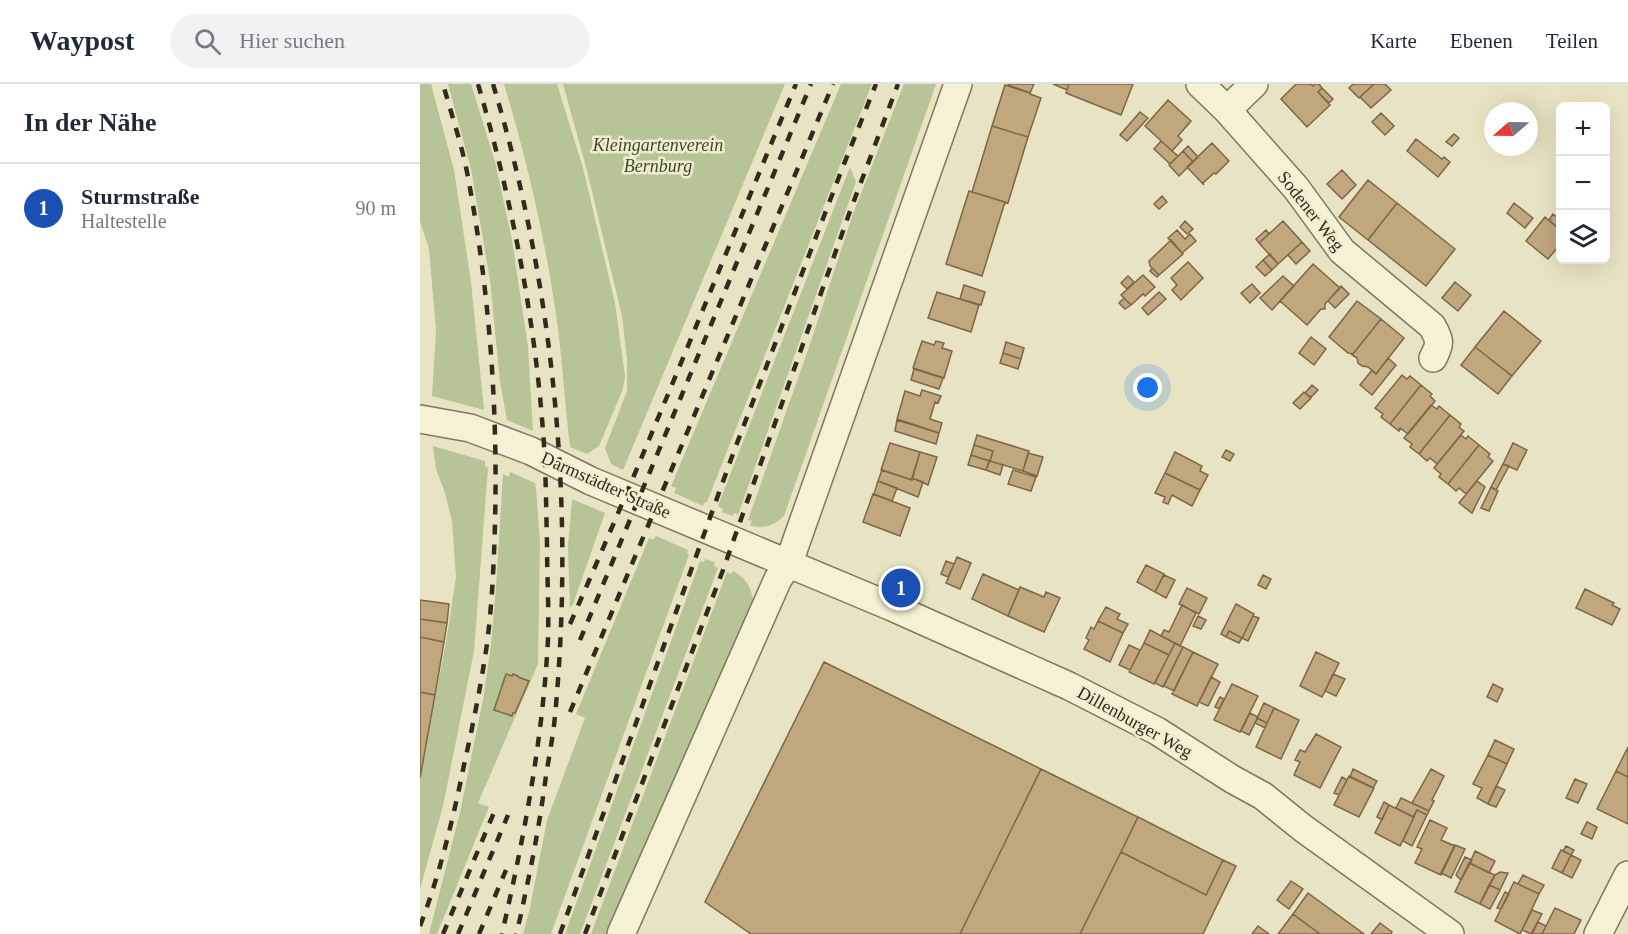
<!DOCTYPE html>
<html lang="de">
<head>
<meta charset="utf-8">
<style>
  :root { --surface:#fff; --page:#f2f2f3; --text:#1f2937; --muted:#747a83; --line:#e0e1e3; --accent:#0b8043 }
  body { margin:0; font-family:Georgia,serif; background:var(--page); color:var(--text) }
  .controls { position:absolute; right:18px; top:18px; display:grid; overflow:hidden; border-radius:9px; box-shadow:0 6px 24px #0002 }
  .controls button { width:54px; height:54px; display:grid; place-items:center; padding:0; border:0; border-bottom:2px solid var(--line); background:var(--surface); color:var(--text); font:30px sans-serif }
  .compass { position:absolute; left:1064px; top:18px; width:54px; height:54px; border-radius:50%; background:var(--surface); box-shadow:0 6px 24px #0002; rotate:250deg }
  .you { position:absolute; left:728px; top:304px; width:21px; height:21px; margin:-15px; border:4px solid #fff; border-radius:50%; background:#1a73e8; box-shadow:0 0 0 9px #1a73e833 }
  .badge { display:grid; place-items:center; width:39px; height:39px; border-radius:50%; background:var(--accent); color:#fff; font-size:20px; font-weight:700 }
  .pin { position:absolute; translate:-50% -50%; border:3px solid #fff; box-shadow:0 2px 6px #0006 }
  .list { margin:0; padding:0; list-style:none }
  h2 { display:flex; justify-content:space-between; align-items:center; height:78px; margin:0; padding:0 24px; font-size:26px }
  h2 small { font-size:20px; font-weight:400; color:var(--muted) }
  .list li { display:grid; grid-template-columns:39px 1fr auto; gap:18px; align-items:center; box-sizing:border-box; height:90px; padding:0 24px; border-top:2px solid var(--line) }
  .list b { display:block; font-size:22px; white-space:nowrap }
  .list p { margin:0; font-size:20px; white-space:nowrap; color:var(--muted) }
  .list em { font-size:20px; font-style:normal; color:var(--muted) }
  .icon { flex:none; width:33px; height:33px; fill:none; stroke:currentColor; stroke-width:2; stroke-linecap:round; stroke-linejoin:round }
  .map { position:relative; flex:none; width:1208px; height:850px; overflow:hidden }
  header { display:flex; align-items:center; gap:36px; box-sizing:border-box; height:84px; padding:0 30px; background:var(--surface); border-bottom:2px solid var(--line) }
  header strong { font-size:28px }
  nav { display:flex; gap:33px; margin-inline-start:auto; font-size:21px }
  .search { width:420px; height:54px; background:var(--page); display:flex; align-items:center; gap:15px; box-sizing:border-box; padding:0 21px; border-radius:33px; color:var(--muted); font-size:22px }
  main { display:flex }
  aside { flex:1; background:var(--surface) }
  .map>svg:first-child { display:block }
  .green { fill:#b6c498 }
  .building { fill:#c1a77d; stroke:#7c6645; stroke-width:1.5 }
  .lines { fill:none; stroke-linecap:round; stroke-linejoin:round }
  .minor-casing { stroke:#80765c; stroke-width:30 }
  .minor { stroke:#f4f1d5; stroke-width:27 }
  .rail { stroke:#312b1e; stroke-width:4.5; stroke-dasharray:10 10; stroke-linecap:butt }
  .labels { text-anchor:middle; stroke-width:5; stroke-linejoin:round; paint-order:stroke }
  .park-label { font-size:18px; font-style:italic; fill:#3b4b27; stroke:#f0edd1 }
  .street-label { font-size:18px; fill:#312b1e; stroke:#f0edd1 }
</style>
</head>
<body>
<header>
<strong>Waypost</strong>
<div class="search"><svg class="icon" aria-label="search" viewBox="0 0 24 24"><circle cx="10" cy="10" r="6"/><path d="M15 15l6 6"/></svg>Hier suchen</div>
<nav><a>Karte</a><a>Ebenen</a><a>Teilen</a></nav>
</header>
<main>
<aside>
<h2>In der Nähe<small></small></h2>
<ul class="list">
<li><span class="badge" style="background:#1a4fb4">1</span><div><b>Sturmstraße</b><p>Haltestelle</p></div><em>90 m</em></li>
</ul>
</aside>
<div class="map">
<svg width="1208" height="850" viewBox="0 0 1208 850">
  <rect width="100%" height="100%" fill="#e8e4c3"/>
  <path class="green" d="M0,0H11L34,86L51,198L64,326L12,312L16,246L9,165L0,137Z
    M28,0H51L75,78L92,156L108,263L113,347L87,336L80,298L70,196L51,85Z
    M84,0H137L163,84L195,219L205,292L203,305L179,362L167,370L150,363C145,323 143,284 138,245C127,162 108,80 84,0Z
    M143,0H365L203,386L191,380L185,364L207,307V275L202,232L166,83Z
    M421,0H452L287,418H285L283,422L254,409L256,404L251,402Z
    M484,0H516L364,432C352,443 345,444 330,442L332,437L328,436L388,266L433,130Z
    M430,83L436,98L318,431L314,429L313,432L302,428L303,425L298,422Z
    M13,362L65,377V382L68,384L54,567L23,722L0,805V695L26,558L36,493L32,437L25,409L16,385Z
    M90,388L115,399L116,404L120,458L118,580L58,719L69,723L17,850H9L40,728L63,616L71,561L76,503L83,390L89,393Z
    M152,415L185,429L153,520L150,524L148,463Z
    M236,452L268,466L267,469L269,471L131,850H103L110,824L127,736L165,634L156,630L229,454L233,456Z
    M285,475L295,478L294,482L298,484L160,850H145L280,477L284,478Z
    M313,487C330,496 332,508 335,526L193,850H171L307,488L311,490Z"/>
  <path class="building" d="M589,0H614L610,9L588,1Z
    M633,0H649L647,6Z
    M649,0H713L701,31L646,9Z
    M876,0H891L893,2L895,0H899L902,4L898,8L910,21L887,43L861,15Z
    M933,0H954L939,14L929,4Z
    M954,0H965L971,6L951,24L940,13Z
    M585,1L610,9V10L621,14L608,53L572,42Z
    M902,4L913,15L909,19L898,8Z
    M748,16L771,37L758,52L762,56L752,67L725,42Z
    M720,28L728,34L707,57L700,51Z
    M961,29L974,42L965,51L952,38Z
    M572,42L608,53L588,119L552,108Z
    M1034,50L1039,54L1032,62L1026,58Z
    M996,55L1022,75L1024,73L1030,78L1018,93L987,67Z
    M741,57L758,72L750,80L734,65Z
    M792,59L809,77L796,90L794,89L783,99L784,101L767,83Z
    M768,62L778,73L773,78L763,67Z
    M763,67L773,78L759,92L749,81Z
    M922,86L936,101L922,115L907,100Z
    M948,96L977,119L948,156L919,133Z
    M549,107L585,118L562,192L526,180Z
    M742,112L747,118L739,125L734,120Z
    M977,119L1035,165L1006,202L948,156Z
    M1094,119L1113,134L1105,144L1087,129Z
    M1133,130L1140,136V146L1129,136Z
    M1125,133L1140,146V164L1138,163L1128,175L1106,157Z
    M765,137L773,145L767,150L760,143Z
    M863,137L882,158L858,180L839,159Z
    M757,146L765,155L770,150L776,157L762,169L748,154Z
    M846,146L849,150L839,159L836,155Z
    M751,156L763,170L739,191L730,182L729,177Z
    M882,158L890,167L876,180L868,171Z
    M850,170L858,180L852,186L843,176Z
    M843,176L852,186L845,192L836,183Z
    M768,178L783,194L761,216L752,206L757,201L751,194Z
    M893,180L920,204L905,220V225H901L887,241L860,217Z
    M732,184L739,191L737,193L730,187Z
    M723,191L735,203L725,212L723,210L711,221L701,211Z
    M708,192L714,198L707,205L701,199Z
    M863,192L874,202L852,226L840,214Z
    M1035,198L1051,211L1038,227L1022,214Z
    M832,200L840,209L830,219L821,209Z
    M544,201L565,208L561,221L540,215Z
    M921,202L929,210L915,224L908,217Z
    M517,208L559,221L551,248L508,234Z
    M739,208L746,215L728,231L722,224Z
    M704,214L711,221L705,225L699,219Z
    M937,217L961,235L933,270L928,269L909,253Z
    M1084,227L1121,257L1092,292L1055,263Z
    M961,235L984,254L956,290L948,283L942,282L938,279L937,274L932,271Z
    M891,253L906,265L894,281L879,269Z
    M502,257L514,261L516,257L524,259L522,264L532,267L524,294L493,284Z
    M586,258L604,264L601,275L583,269Z
    M1055,263L1092,292L1078,310L1041,281Z
    M583,269L601,275L598,285L580,279Z
    M968,274L976,281L952,311L940,301L952,286L956,290Z
    M494,285L523,294L519,305L491,296Z
    M982,291L987,295L990,292L1001,301L970,340L961,333L963,330L955,324Z
    M892,301L898,306L891,313L885,309Z
    M1001,301L1012,310L1010,312L1015,317L988,350L980,344L979,347L970,340Z
    M502,306L521,312L518,319L515,318L510,335L522,339L519,349L477,335L485,307L500,312Z
    M884,308L891,314L880,325L873,319Z
    M1011,321L1017,325L1019,322L1030,331L999,370L990,363L992,360L984,354Z
    M1030,331L1041,340L1039,343L1044,347L1017,380L1010,374L1007,377L999,370Z
    M477,336L519,349L516,360L475,347Z
    M557,351L609,367L603,387L570,377L573,367L554,361Z
    M1041,351L1046,355L1048,352L1059,361L1028,400L1019,393L1021,390L1014,384Z
    M470,359L500,368L492,396L461,386Z
    M1093,359L1107,366L1097,386L1083,380Z
    M554,361L573,367L570,377L551,371Z
    M1059,361L1070,370L1068,373L1073,377L1046,410L1039,404L1036,407L1028,400Z
    M806,366L814,370L810,377L802,373Z
    M500,368L517,373L508,401L492,394Z
    M755,368L782,382L780,387L788,391L780,406L745,389Z
    M608,369L623,373L617,392L603,387Z
    M551,371L569,377L566,386L548,381Z
    M570,377L583,381L580,391L566,386Z
    M1083,380L1089,382L1076,406L1071,403Z
    M462,386L492,396V394L503,398L498,413L458,397Z
    M593,386L616,393L611,407L588,400Z
    M745,389L780,406L772,422L752,411L748,420L743,418L745,413L735,409Z
    M458,397L477,404L472,417L454,410Z
    M1057,397L1065,403L1052,429L1039,419Z
    M1071,403L1078,407L1069,427L1061,424Z
    M453,410L490,424L480,452L443,438Z
    M537,473L551,479L540,505L526,499Z
    M526,477L534,480L528,493L521,490Z
    M726,481L744,490L735,508L717,498Z
    M563,490L599,506L588,532L552,515Z
    M744,491L755,496L746,514L735,508Z
    M843,491L851,495L846,505L838,501Z
    M600,503L624,513L626,508L640,514L624,548L588,532Z
    M767,504L787,514L779,530L759,520Z
    M1165,505L1194,519L1192,521L1200,525L1192,541L1156,524Z
    M0,516L29,520L27,539L0,535Z
    M816,520L834,530L822,554L809,547L806,553L801,550Z
    M762,521L776,529L760,562L741,552L744,546L749,548Z
    M686,523L700,530L697,535L708,540L703,549L678,537Z
    M778,532L786,536L781,545L773,542Z
    M833,532L839,534L828,557L822,554Z
    M0,535L27,539L24,558L0,553Z
    M678,537L703,549L690,578L664,565L669,556L666,554L671,543L674,545Z
    M730,546L755,559L749,571L724,559Z
    M809,547L822,554L819,559L806,553Z
    M0,553L24,558L15,611L0,608Z
    M724,559L749,571L734,600L709,588Z
    M755,559L763,563L743,603L735,599Z
    M709,561L720,566L710,586L699,581Z
    M763,563L773,568L754,607L744,602Z
    M773,568L798,580L777,622L752,610Z
    M896,568L919,579L902,613L880,602Z
    M404,578L621,685L540,850H331L285,818Z
    M86,590L92,592L93,590L98,592V593L109,597L95,629H93L92,632L74,626Z
    M913,590L925,595L916,612L905,607Z
    M791,593L800,598L788,622L779,618Z
    M812,600L838,612L820,648L794,636Z
    M1073,600L1083,605L1077,618L1067,613Z
    M0,608L15,611L0,694Z
    M800,613L804,615L799,625L795,623Z
    M844,619L854,624L847,639L837,634Z
    M854,624L879,636L861,675L836,663Z
    M830,629L838,633L829,651L821,647Z
    M837,634L847,639L845,644L835,639Z
    M896,650L921,663L900,704L874,691L880,678L875,676L880,666L885,668Z
    M1075,656L1094,665L1087,680L1068,671Z
    M1208,663V693L1196,687Z
    M1068,671L1087,680L1068,720L1057,714L1062,704L1053,700Z
    M621,685L718,733L701,768L660,850H540Z
    M933,685L957,697L953,704L930,693Z
    M1011,685L1024,692L1012,716L1014,717L1009,727L992,719Z
    M1196,687L1208,693V740L1177,725Z
    M929,692L954,704L939,733L914,721Z
    M922,693L927,696L919,711L914,709Z
    M1155,695L1167,700L1158,719L1146,714Z
    M1076,702L1085,706L1076,723L1068,720Z
    M981,714L1009,727L1007,731L997,726L993,733L976,724Z
    M964,718L969,721L962,736L957,733Z
    M969,721L994,733L980,762L955,749Z
    M997,726L1007,731L992,762L983,757Z
    M718,733L803,776L786,811L701,768Z
    M1010,736L1027,744L1021,756L1035,762L1021,791L995,779L1002,765L997,763Z
    M1167,738L1177,743L1172,755L1161,750Z
    M1035,761L1045,765L1031,794L1021,789Z
    M1146,762L1154,766L1151,771L1143,767Z
    M1141,766L1151,771L1142,789L1132,784Z
    M1055,767L1075,777L1069,789L1050,779Z
    M701,768L786,811L803,776L816,782L783,850H660Z
    M1151,771L1161,776L1152,794L1142,789Z
    M1045,773L1052,776L1041,796L1036,791Z
    M1049,779L1075,791L1060,820L1035,808Z
    M1080,788L1088,789L1080,806L1069,801L1075,791Z
    M1103,791L1124,801L1119,810L1098,800Z
    M871,797L883,805L869,825L857,816Z
    M1094,798L1119,810L1100,850L1075,837Z
    M1069,801L1080,806L1070,825L1060,820Z
    M1085,808L1089,810L1081,825L1077,824Z
    M888,809L944,850H900L873,830Z
    M1135,824L1161,836L1154,850H1122Z
    M1112,826L1122,830L1111,850L1102,846Z
    M873,830L900,850H858Z
    M1118,838L1126,842L1122,850H1112Z
    M960,839L972,848L971,850H951Z
    M838,842L849,850H832Z"/>
  <g class="lines">
    <defs>
      <path id="minor" d="M780,0L807,26L876,104L922,167L1012,242C1020,256 1021,259 1013,274
        M807,26L834,0
        M0,335L50,344L111,367L171,397L472,523L649,602L737,647L812,695L843,712L884,745L1030,850
        M201,850L358,495L368,481L538,0
        M1178,850L1208,791"/>
    </defs>
    <use href="#minor" class="minor-casing"/>
    <use href="#minor" class="minor"/>
    <path class="rail" d="M58,0C91,113 114,229 123,347C126,384 126,422 127,460C127,491 129,523 128,555C123,654 104,753 82,850
      M73,0C134,203 155,420 135,632C133,654 128,677 125,699C120,735 114,770 106,806C103,821 100,836 96,850
      M150,540C229,361 301,180 376,0
      M160,556L391,0
      M150,628L413,0
      M0,842C20,790 33,735 44,681C53,641 61,601 67,560C72,520 74,479 75,439C78,321 69,203 47,88C41,58 31,29 23,0
      M23,850L75,726
      M38,850L88,731
      M59,850L86,786
      M140,850L314,367L422,85L456,0
      M165,850L303,486L429,130L478,0"/>
  </g>
  <g class="labels">
    <g class="park-label">
      <text x="238" y="67">Kleingartenverein<tspan x="238" dy="21">Bernburg</tspan></text>
    </g>
    <g class="street-label">
      <text transform="translate(891 127) rotate(52)" y="6">Sodener Weg</text>
      <text transform="translate(186 401) rotate(24)" y="6">Darmstädter Straße</text>
      <text transform="translate(715 638) rotate(29)" y="6">Dillenburger Weg</text>
    </g>
  </g>
</svg>
<div class="controls">
<button>+</button>
<button>−</button>
<button><svg class="icon" aria-label="layers" viewBox="0 0 24 24"><path d="M12 4l9 5-9 5-9-5zM3 14l9 5 9-5"/></svg></button>
</div>
<svg class="compass" viewBox="-18 -18 36 36"><path d="M0-13l5 13h-10z" fill="#e53935"/><path d="M0 13l5-13h-10z" fill="#747a83"/></svg>
<div class="you"></div>
<div class="pin badge" style="left:481px;top:504px;background:#1a4fb4">1</div>
</div>
</main>
</body>
</html>
